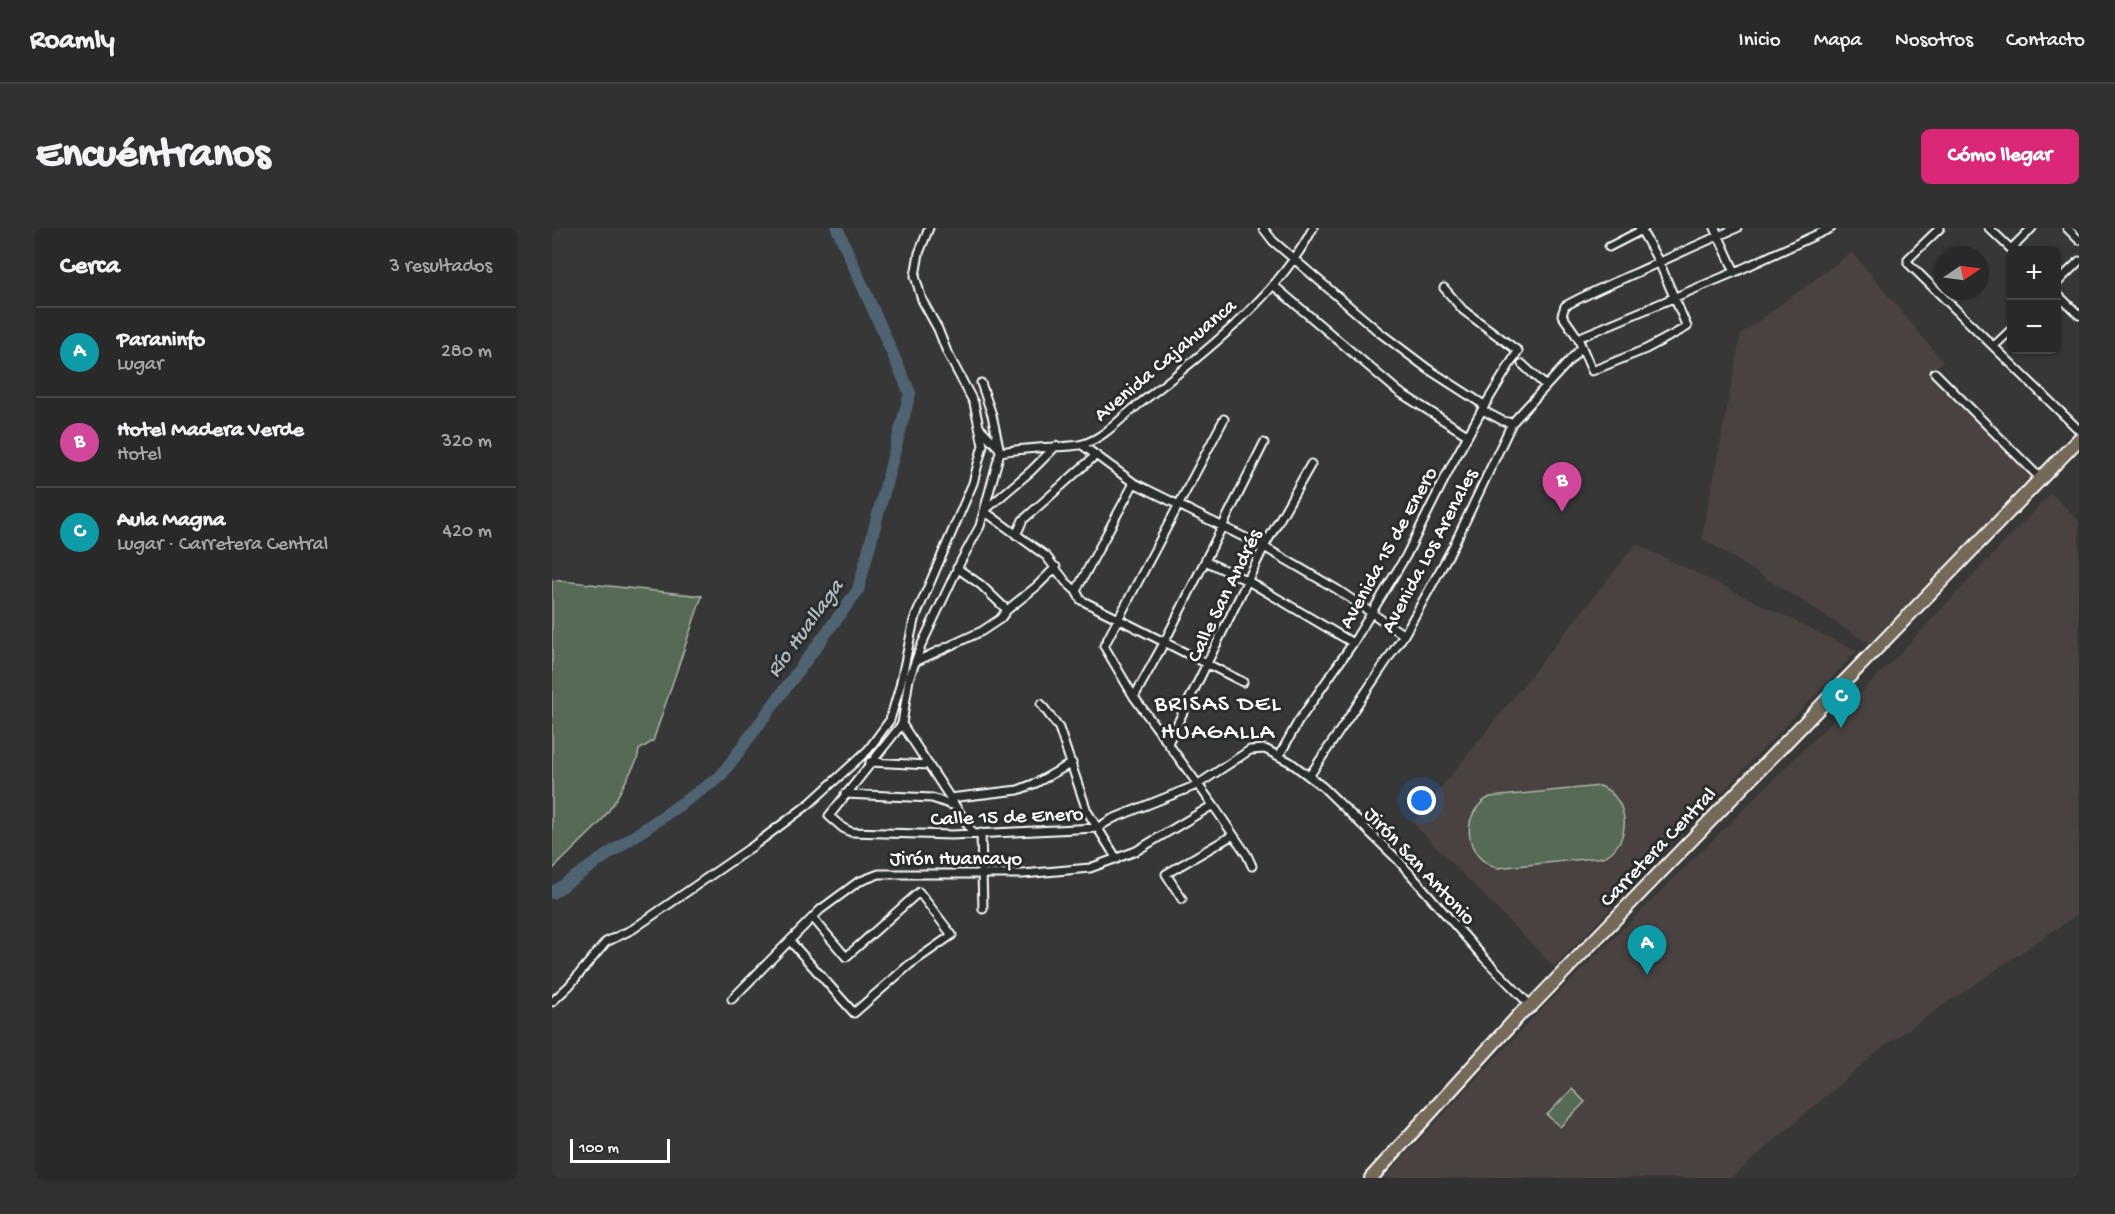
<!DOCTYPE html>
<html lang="es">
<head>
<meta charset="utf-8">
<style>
  :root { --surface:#2a2929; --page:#323131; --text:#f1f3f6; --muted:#a5a6a8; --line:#464546; --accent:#db2777 }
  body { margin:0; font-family:"Gochi Hand",sans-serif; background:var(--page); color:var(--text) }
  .controls { position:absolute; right:18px; top:18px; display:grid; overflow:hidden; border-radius:9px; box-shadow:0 2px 4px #0004 }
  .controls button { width:54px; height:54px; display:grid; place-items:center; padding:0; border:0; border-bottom:2px solid var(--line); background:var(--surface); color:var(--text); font:30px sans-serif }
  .compass { position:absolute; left:1383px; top:18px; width:54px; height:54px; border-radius:50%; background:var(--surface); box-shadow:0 2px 4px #0004; rotate:77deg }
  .scale { position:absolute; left:18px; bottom:15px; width:100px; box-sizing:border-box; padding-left:6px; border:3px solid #fff; border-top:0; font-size:16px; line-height:21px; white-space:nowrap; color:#fff; -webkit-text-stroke:4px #2a2d2e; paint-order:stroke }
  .you { position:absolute; left:870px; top:573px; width:21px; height:21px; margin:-15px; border:4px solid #fff; border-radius:50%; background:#1a73e8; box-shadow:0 0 0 9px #1a73e833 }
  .badge { display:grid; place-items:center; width:39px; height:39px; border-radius:50%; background:var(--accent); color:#fff; font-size:20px; font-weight:700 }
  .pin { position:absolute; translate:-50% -50px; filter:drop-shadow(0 2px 3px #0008) }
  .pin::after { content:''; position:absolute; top:32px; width:21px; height:18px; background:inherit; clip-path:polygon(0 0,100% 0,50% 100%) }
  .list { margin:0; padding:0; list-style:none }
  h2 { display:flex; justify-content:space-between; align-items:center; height:78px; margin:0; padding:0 24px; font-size:26px }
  h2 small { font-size:20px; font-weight:400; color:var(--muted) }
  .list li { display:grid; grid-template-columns:39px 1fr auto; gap:18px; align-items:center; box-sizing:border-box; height:90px; padding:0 24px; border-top:2px solid var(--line) }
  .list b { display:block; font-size:22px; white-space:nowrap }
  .list p { margin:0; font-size:20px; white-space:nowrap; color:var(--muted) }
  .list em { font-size:20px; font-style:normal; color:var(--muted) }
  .map { position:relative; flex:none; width:1527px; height:950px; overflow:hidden; border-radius:9px }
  header { display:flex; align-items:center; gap:36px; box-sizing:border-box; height:84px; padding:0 30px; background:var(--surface); border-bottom:2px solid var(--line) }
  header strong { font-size:28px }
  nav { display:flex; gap:33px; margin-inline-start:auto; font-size:21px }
  .intro { display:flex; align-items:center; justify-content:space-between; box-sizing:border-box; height:144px; padding:0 36px }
  h1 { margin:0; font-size:42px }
  .button { padding:15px 27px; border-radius:9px; background:var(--accent); color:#fff; font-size:21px; font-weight:700 }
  main { display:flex; gap:36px; padding:0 36px }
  aside { flex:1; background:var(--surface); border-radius:9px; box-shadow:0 2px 4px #0004 }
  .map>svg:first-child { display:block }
  .built { fill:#494341 }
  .green { fill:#576a55; stroke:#abb4aa; stroke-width:1.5 }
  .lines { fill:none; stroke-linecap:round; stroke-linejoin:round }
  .river { stroke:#4f6472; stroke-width:12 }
  .minor-casing { stroke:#fff; stroke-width:11 }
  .trunk-casing { stroke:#fff; stroke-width:16 }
  .minor { stroke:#2a2d2e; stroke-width:7 }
  .trunk { stroke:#746a5a; stroke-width:12 }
  .labels { text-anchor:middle; stroke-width:6; stroke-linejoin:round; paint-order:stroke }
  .street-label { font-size:21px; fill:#fff; stroke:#2a2d2e }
  .water-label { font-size:22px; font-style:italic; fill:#b0b9c0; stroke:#2a2d2e }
  .quarter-label { font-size:24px; letter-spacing:1.5px; fill:#fff; stroke:#2a2d2e }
</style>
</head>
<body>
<header>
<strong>Roamly</strong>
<nav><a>Inicio</a><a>Mapa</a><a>Nosotros</a><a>Contacto</a></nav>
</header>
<div class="intro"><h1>Encuéntranos</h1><a class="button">Cómo llegar</a></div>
<main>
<aside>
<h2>Cerca<small>3 resultados</small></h2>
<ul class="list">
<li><span class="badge" style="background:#0f9aa8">A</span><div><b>Paraninfo</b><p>Lugar</p></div><em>280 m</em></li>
<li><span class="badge" style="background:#d1479c">B</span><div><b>Hotel Madera Verde</b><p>Hotel</p></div><em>320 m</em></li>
<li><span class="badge" style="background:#0f9aa8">C</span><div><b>Aula Magna</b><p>Lugar · Carretera Central</p></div><em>420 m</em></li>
</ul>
</aside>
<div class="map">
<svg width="1527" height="950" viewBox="0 0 1527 950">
  <rect width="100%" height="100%" fill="#383737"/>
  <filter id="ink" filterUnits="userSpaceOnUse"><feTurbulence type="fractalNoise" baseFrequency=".0167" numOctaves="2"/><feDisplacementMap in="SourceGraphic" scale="12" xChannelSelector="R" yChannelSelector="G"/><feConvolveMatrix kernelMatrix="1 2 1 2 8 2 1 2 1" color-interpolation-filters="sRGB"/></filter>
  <g filter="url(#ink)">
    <path class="built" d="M1300,24L1391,134L1376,145L1480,246L1320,417L1150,310L1189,106Z
      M1499,265L1527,293V685L1332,818L1179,950H832L980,791L1337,437Z
      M1084,316L1305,423L1002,739L861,595Z"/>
    <path class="green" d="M0,352L150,368L101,513L87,522L85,532L62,575L48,595L0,642Z
      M1048,558C1078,570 1081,614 1052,629L945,640C912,630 907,585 938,569Z
      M1020,861L1033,874L1008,899L995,887Z"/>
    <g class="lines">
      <path class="river" d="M0,665L168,549L306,362L358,165L285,0"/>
      <defs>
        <path id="minor" d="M711,0L721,13L827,104L876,141L932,177
          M1088,0L1107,34L1135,99L1094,121L1040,143L1026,110L1010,87L1013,78C1036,65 1061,55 1086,44C1119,29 1151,14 1185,0
          M1163,0L1183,44
          M1388,0L1356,31V35L1527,202
          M1437,0L1460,22
          M1515,0L1527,12
          M1057,19L1092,1
          M1459,21L1480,0
          M1504,56L1527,33
          M721,57L847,164L915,207
          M1504,65L1527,87
          M1026,110L1183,44L1279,0
          M1442,118L1460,101
          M970,136L994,158
          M1383,145L1488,250
          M429,155L440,187L448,224L428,298L409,333L369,418L357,451L350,496L277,588L291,600L299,604L400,607L545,600L560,591L645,557L698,522L713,521L738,534L771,559L846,632L932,730L979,778
          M930,182L951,193L960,195
          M672,191L552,418L582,469L661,577L695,627L700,638
          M429,201L446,219
          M530,217L582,255L712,319L786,362L852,407
          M504,218L479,243L432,283L494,328L514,354L524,363L529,372L691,454
          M448,224C466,221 484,220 502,219C512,218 525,219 534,215C552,209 567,192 582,180C644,132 725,70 761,0
          M464,307L471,292L544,227
          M653,333L696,353L801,415
          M405,340L429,357L455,382
          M524,363L582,255
          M365,433L430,403L448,391L455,382L485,358L504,339
          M582,469L612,415L712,215
          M489,476L507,500L535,583L565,631
          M350,496L421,605
          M616,515L712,319L759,236
          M727,528L746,494L801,415L854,328L899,238L930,182L966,123L911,82L892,60
          M318,534L377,537
          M758,547L852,407L901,319L960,195L1030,119
          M293,566L380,570L403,578
          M398,570L466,562L484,555L520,535
          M429,605L431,681
          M630,671L614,646L681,607
          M238,713L302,785L357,737L400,707L367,664L294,729L261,690
          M180,771L268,682L306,654L327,646H471L538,640L584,623L661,577
          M0,774L17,758L54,714L81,701L201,618L257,576L316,522L338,492L348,458L362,392L421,255L431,217L422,175L395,124L386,101L370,72L363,48L367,25L377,0"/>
        <path id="trunk" d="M819,950L971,783L979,778L1527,211"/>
      </defs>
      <use href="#minor" class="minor-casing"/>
      <use href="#trunk" class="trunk-casing"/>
      <use href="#minor" class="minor"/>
      <use href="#trunk" class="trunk"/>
    </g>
  </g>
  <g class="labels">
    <g class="street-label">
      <text transform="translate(612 131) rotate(-40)" y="7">Avenida Cajahuanca</text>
      <text transform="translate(835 319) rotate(-61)" y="7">Avenida 15 de Enero</text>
      <text transform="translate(876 322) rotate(-62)" y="7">Avenida Los Arenales</text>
      <text transform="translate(671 367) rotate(-64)" y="7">Calle San Andrés</text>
      <text transform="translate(455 587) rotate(-2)" y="7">Calle 15 de Enero</text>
      <text transform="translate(1105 618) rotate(-46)" y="7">Carretera Central</text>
      <text x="404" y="636">Jirón Huancayo</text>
      <text transform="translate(869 637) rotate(47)" y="7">Jirón San Antonio</text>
    </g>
    <g class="water-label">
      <text transform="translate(251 399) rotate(-54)" y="8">Río Huallaga</text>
    </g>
    <g class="quarter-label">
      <text x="666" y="482">BRISAS DEL<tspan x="666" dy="28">HUAGALLA</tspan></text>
    </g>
  </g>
</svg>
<div class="controls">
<button>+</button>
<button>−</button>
</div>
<svg class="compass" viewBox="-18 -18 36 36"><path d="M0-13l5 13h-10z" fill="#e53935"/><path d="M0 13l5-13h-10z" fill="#a5a6a8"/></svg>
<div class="scale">100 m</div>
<div class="you"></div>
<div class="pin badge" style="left:1095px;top:747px;background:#0f9aa8">A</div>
<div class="pin badge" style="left:1010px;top:284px;background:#d1479c">B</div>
<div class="pin badge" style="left:1289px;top:500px;background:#0f9aa8">C</div>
</div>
</main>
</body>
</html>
